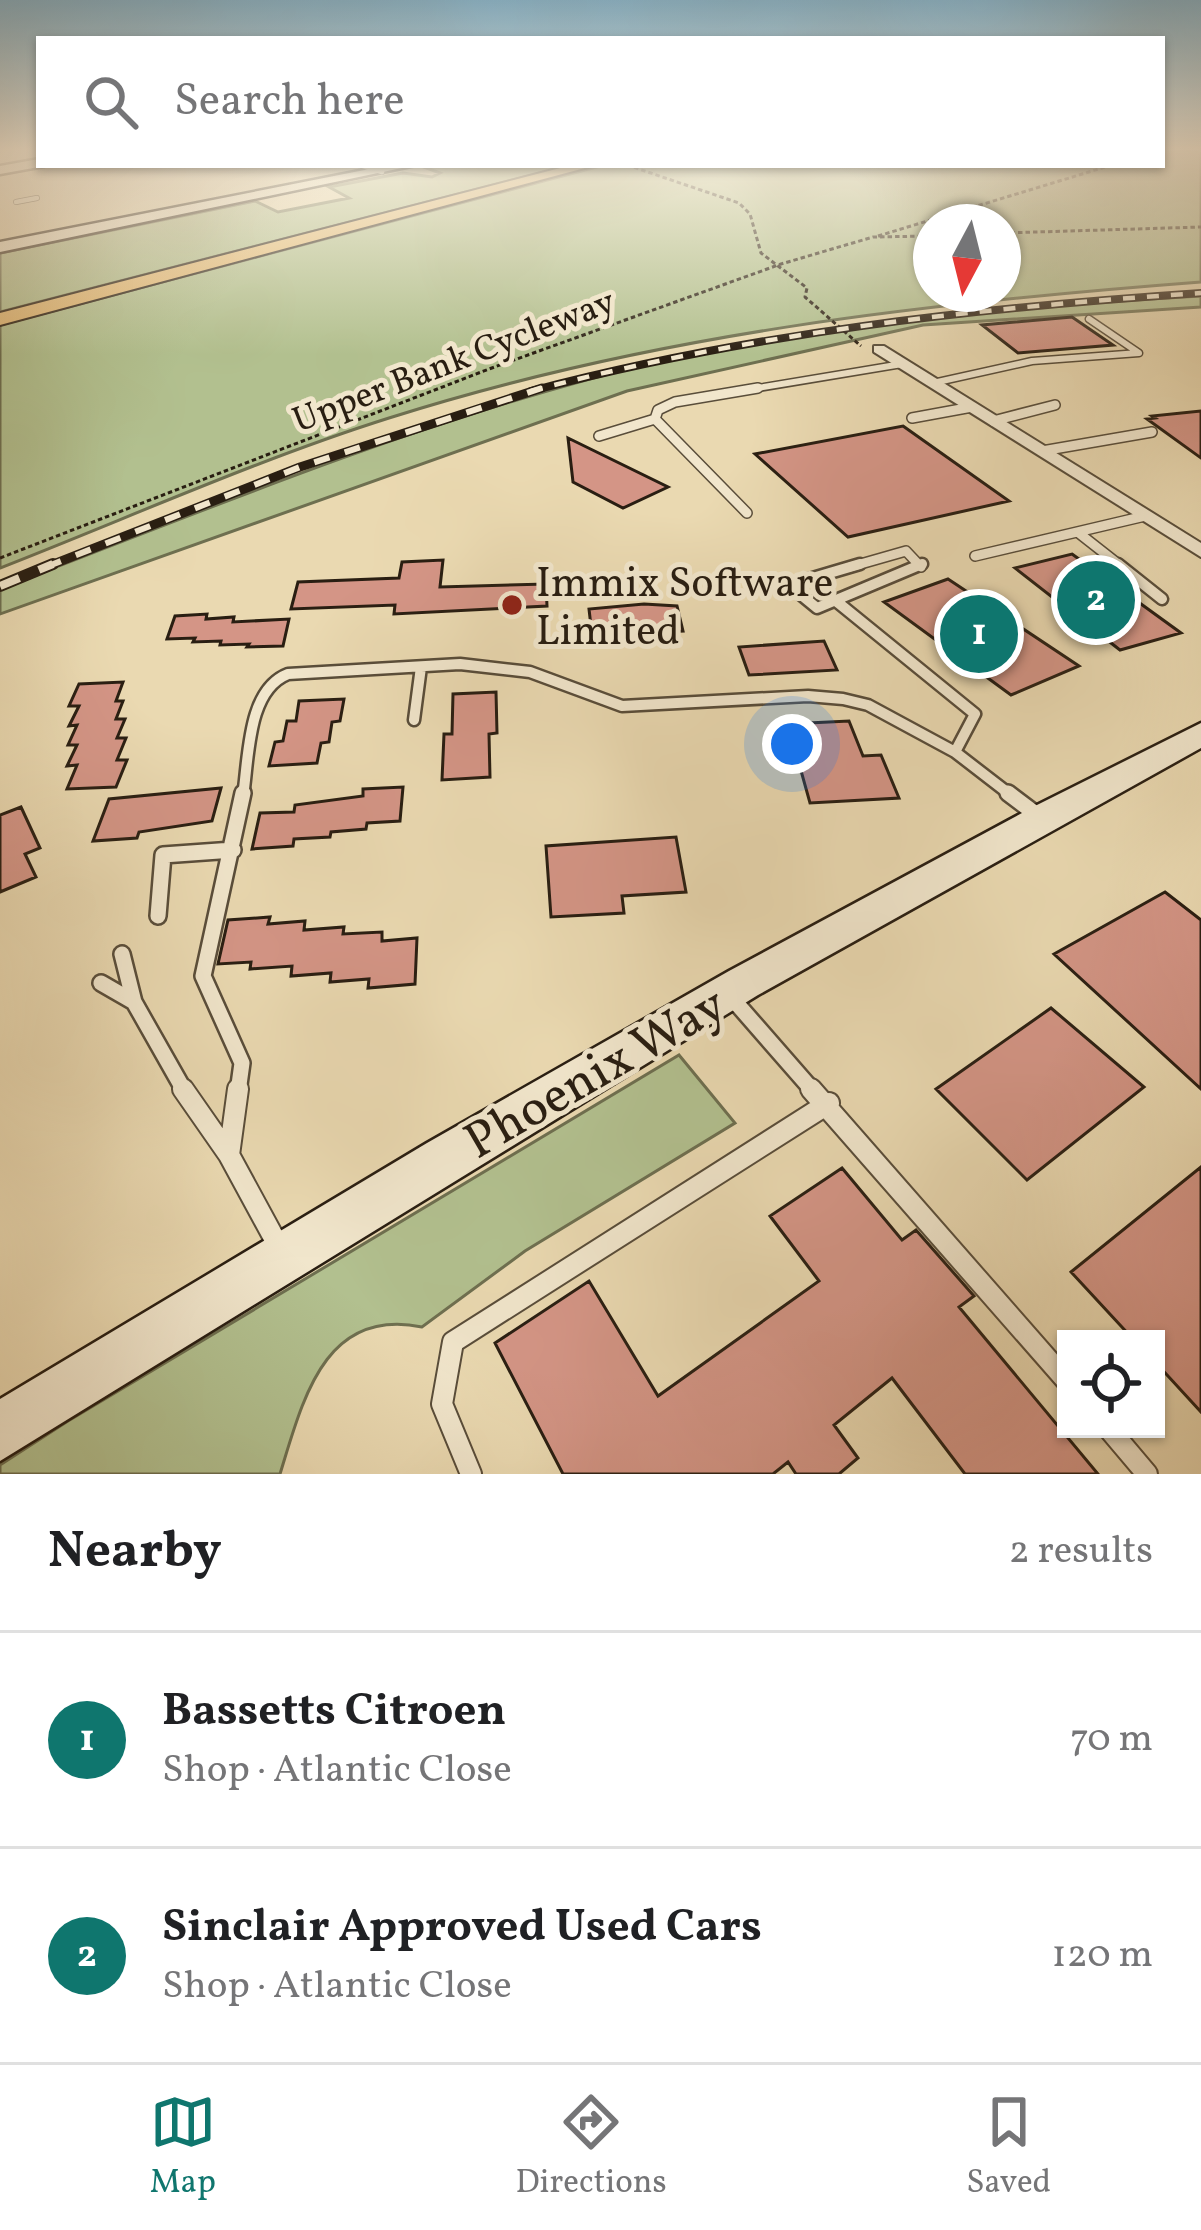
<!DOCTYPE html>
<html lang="en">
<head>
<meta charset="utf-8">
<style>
  :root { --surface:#fff; --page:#f6f6f6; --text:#202124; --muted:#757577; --line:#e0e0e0; --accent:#0f766e }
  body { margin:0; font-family:Vollkorn,serif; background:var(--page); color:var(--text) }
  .controls { position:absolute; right:36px; bottom:36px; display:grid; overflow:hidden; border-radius:0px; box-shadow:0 3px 9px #0004 }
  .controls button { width:108px; height:108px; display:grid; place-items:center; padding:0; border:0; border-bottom:3px solid var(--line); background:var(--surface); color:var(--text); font:60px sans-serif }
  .compass { position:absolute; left:913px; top:204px; width:108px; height:108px; border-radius:50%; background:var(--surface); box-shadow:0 3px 9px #0004; rotate:187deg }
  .you { position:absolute; left:792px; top:744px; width:42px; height:42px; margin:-30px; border:9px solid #fff; border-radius:50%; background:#1a73e8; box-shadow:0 0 0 18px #1a73e833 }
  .badge { display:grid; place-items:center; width:78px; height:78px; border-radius:50%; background:var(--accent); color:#fff; font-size:39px; font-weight:700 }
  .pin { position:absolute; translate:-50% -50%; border:6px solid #fff; box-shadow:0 3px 12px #0006 }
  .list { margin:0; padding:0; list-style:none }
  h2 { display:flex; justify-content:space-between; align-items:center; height:156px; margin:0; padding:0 48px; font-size:51px }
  h2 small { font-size:39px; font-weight:400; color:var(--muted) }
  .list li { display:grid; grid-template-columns:78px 1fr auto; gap:36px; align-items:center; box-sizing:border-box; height:216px; padding:0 48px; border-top:3px solid var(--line) }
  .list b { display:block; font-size:45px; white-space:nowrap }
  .list p { margin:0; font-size:39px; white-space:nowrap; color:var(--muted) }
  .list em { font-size:39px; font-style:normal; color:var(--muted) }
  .icon { flex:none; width:66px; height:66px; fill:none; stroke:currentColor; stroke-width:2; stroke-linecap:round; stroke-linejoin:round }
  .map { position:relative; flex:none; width:1201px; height:1474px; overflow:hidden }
  .search { position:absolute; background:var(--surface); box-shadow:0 3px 9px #0004; left:36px; right:36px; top:36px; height:132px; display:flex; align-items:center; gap:30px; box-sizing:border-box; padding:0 42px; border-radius:0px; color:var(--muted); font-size:45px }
  .sheet { height:588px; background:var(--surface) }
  nav { display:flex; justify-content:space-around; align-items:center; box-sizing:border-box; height:168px; border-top:3px solid var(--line); background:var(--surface); font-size:33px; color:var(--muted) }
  nav a { display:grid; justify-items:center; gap:6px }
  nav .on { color:var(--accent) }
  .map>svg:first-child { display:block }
  .green { fill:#b2c08f; stroke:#6e6f50; stroke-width:3; fill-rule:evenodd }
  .building { fill:#d49586; stroke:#291e12; stroke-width:3 }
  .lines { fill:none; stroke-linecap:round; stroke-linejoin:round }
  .lane-far5-casing { stroke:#594d3a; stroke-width:6 }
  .lane-far4-casing { stroke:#594d3a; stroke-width:9 }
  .lane-far3-casing { stroke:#594d3a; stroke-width:12 }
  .lane-far2-casing { stroke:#594d3a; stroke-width:15 }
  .lane-far1-casing { stroke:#594d3a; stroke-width:20 }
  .lane-casing { stroke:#594d3a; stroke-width:24 }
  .street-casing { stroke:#594d3a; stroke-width:4 }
  .secondary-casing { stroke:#291e12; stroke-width:5 }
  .primary-casing { stroke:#291e12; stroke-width:4 }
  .path { stroke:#291e12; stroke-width:3; stroke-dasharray:4.5 3; stroke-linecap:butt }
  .lane-far5 { stroke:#f1e6cc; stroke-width:4.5 }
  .lane-far4 { stroke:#f1e6cc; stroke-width:6 }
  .lane-far3 { stroke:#f1e6cc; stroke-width:9 }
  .lane-far2 { stroke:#f1e6cc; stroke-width:10 }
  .lane-far1 { stroke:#f1e6cc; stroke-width:15 }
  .lane { stroke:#f1e6cc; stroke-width:20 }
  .street { fill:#f1e6cc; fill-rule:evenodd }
  .secondary { fill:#f1e6cc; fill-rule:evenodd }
  .primary { fill:#e5bc78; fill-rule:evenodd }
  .rail-far2-casing { stroke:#291e12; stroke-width:8 }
  .rail-far1-casing { stroke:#291e12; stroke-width:9 }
  .rail-casing { stroke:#291e12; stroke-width:12 }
  .rail-far2 { stroke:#f1e6cc; stroke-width:4.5; stroke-dasharray:12; stroke-linecap:butt }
  .rail-far1 { stroke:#f1e6cc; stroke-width:6; stroke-dasharray:16; stroke-linecap:butt }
  .rail { stroke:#f1e6cc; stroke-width:8; stroke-dasharray:21; stroke-linecap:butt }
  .poi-dot { fill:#8f2418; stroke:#f1e6cc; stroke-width:4.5 }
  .labels { text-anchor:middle; stroke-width:10; stroke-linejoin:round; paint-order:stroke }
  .far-street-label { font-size:36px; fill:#291e12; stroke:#f1e6cc }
  .poi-label { font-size:42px; fill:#291e12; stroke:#f1e6cc; text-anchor:start }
  .near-street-label { font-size:51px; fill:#291e12; stroke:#f1e6cc }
</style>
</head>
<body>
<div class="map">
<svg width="1201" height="1474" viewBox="0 0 1201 1474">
  <rect width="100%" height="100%" fill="#ead9b1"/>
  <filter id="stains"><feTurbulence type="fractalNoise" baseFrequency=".00167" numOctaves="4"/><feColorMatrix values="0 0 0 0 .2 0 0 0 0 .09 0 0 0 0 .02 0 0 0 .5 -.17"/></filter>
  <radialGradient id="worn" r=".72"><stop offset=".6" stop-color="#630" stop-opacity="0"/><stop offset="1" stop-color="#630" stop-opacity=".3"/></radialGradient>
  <path class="green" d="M1162,149H1201V282C925,303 654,334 389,418C259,459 128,518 0,568V325L604,165H1162ZM931,222H1003V294H931Z
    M430,165H570L0,312V253L255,201L278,212L349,198L329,187L403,173L432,177L440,173L424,167Z
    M1201,296V307L923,325L627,391L0,614V590L46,571C222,503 397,432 579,382C781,325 992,308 1201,296Z
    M679,1055L735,1123L525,1251L422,1327C324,1307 303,1400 280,1474H0V1465L68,1421Z"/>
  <path class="building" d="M1072,317L1113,345L1018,353L982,325Z
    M1201,411V458L1147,419L1155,418L1152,416Z
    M903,426L1009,501L848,537L755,454Z
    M568,438L668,487L623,508L573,482Z
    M1072,554L1181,633L1120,650L1015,568Z
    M443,560L440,587L546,584L547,606L394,614L395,605L291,609L298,582L399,578L402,562Z
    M948,579L1079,666L1011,695L884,602Z
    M644,604L677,606L683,631L592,635L589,609Z
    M207,614L206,619L234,617L233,622L289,619L283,646L247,647L249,644L220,645L221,641L193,642L195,638L167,639L175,616Z
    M824,641L837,670L749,675L739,647Z
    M123,682L116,701H123L116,719H125L117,738H126L117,760H127L116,787L67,789L77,765L67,766L77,745H68L77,725L69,726L79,706H69L79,684Z
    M496,692L497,733L489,734L490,777L442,780L444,734H452L453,694Z
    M344,699L340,721L332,722L329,742L321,743L317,763L269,766L275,742L283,741L287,721H296L299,701Z
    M849,721L863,756L881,755L899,798L810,803L788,724Z
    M403,787L400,821L367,823L366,829L331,832L330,837L294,839L293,846L252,849L260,813L294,812L295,805L363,796V789Z
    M221,788L212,821L139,832L137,838L93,841L109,799Z
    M21,807L40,848L25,854L36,877L0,892V815Z
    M676,837L686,892L622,896L624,913L551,917L546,846Z
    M1165,892L1201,920V1089L1054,954Z
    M270,917L268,924L305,921L304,930L344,927L343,934L382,932V941L417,938L415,984L368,988L369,979L330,982L331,973L291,976L292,966L250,969L251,962L218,964L228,920Z
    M1051,1008L1144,1087L1027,1180L936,1089Z
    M1201,1167V1412L1156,1363V1339H1133L1071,1272Z
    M842,1168L902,1240L916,1230L974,1296L959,1307L1098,1474H965L892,1378L834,1425L858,1458L839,1474H796L788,1462L773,1474H563L495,1343L589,1281L658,1396L819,1281L770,1216Z"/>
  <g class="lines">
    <defs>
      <path id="lane-far5" d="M360,165L382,172
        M16,202L37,198"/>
      <path id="lane-far4" d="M933,383L1032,361L1139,353L1089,319
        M740,391L902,364"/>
      <path id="lane-far3" d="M912,418L972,407
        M993,421L1055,405
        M599,436L655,419
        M1042,451L1152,432
        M747,513L655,419L658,410L675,402L758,388
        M1080,534L1122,567
        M975,556L1145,516
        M850,567L906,551L921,567"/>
      <path id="lane-far2" d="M860,564L789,585L817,608L922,564
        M1118,564L1162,599
        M836,601L975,714L955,752
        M414,720L421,667
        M243,796C249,757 247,690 288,674L460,664L530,672L622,706L808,696L843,699L868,705L955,752L1012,796"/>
      <path id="lane-far1" d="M1008,793L1041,818
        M158,916L163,855L233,850
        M122,954L134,1002
        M101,983L134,1002L185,1092
        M731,997L814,1092
        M238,1092L242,1063L203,976L243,793"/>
      <path id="lane" d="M183,1089L229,1155
        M238,1089L229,1155L280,1249
        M811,1089L1066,1380
        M1109,1429L1147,1474
        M471,1474L442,1404L453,1342L829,1103"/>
      <path id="street" d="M874,346H884L1201,543V557L874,352Z"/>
      <path id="secondary" d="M39,159L44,166L0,174V166Z
        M390,165H416L0,252V242Z
        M1201,723V748L758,995L0,1461V1399L427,1143L729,971L1035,806Z"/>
      <path id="primary" d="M572,165H596L0,325V313Z"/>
    </defs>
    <use href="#lane-far5" class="lane-far5-casing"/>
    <use href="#lane-far4" class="lane-far4-casing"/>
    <use href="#lane-far3" class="lane-far3-casing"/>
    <use href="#lane-far2" class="lane-far2-casing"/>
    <use href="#lane-far1" class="lane-far1-casing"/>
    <use href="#lane" class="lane-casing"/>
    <use href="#street" class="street-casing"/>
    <use href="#secondary" class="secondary-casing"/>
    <use href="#primary" class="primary-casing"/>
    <path class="path" d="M1162,151L1168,149
      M627,165L739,203L750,214L761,253L807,288L805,297L861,346
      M1003,233L1201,227
      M878,236L1112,165
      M0,558L489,369L781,264L873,237L931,236"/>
    <use href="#lane-far5" class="lane-far5"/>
    <use href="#lane-far4" class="lane-far4"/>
    <use href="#lane-far3" class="lane-far3"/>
    <use href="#lane-far2" class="lane-far2"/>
    <use href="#lane-far1" class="lane-far1"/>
    <use href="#lane" class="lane"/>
    <use href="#street" class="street"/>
    <use href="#secondary" class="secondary"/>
    <use href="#primary" class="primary"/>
    <defs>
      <path id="rail-far2" d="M531,391C751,333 974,308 1201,293"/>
      <path id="rail-far1" d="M46,567L300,467L542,388"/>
      <path id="rail" d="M0,586L53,564"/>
    </defs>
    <use href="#rail-far2" class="rail-far2-casing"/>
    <use href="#rail-far1" class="rail-far1-casing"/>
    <use href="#rail" class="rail-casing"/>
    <use href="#rail-far2" class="rail-far2"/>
    <use href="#rail-far1" class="rail-far1"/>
    <use href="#rail" class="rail"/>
  </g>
  <linearGradient id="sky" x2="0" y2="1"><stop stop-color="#88b6ce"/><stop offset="0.42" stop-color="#f6eedc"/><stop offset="1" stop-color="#f6eedc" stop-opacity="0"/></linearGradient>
  <rect width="1201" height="355" fill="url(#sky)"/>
  <circle class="poi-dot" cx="512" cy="605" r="12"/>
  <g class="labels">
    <g class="far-street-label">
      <text transform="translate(453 359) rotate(-21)" y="13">Upper Bank Cycleway</text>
    </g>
    <g class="poi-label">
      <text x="536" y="596">Immix Software<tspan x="536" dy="48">Limited</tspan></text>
    </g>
    <g class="near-street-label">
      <text transform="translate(594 1071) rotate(-30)" y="18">Phoenix Way</text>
    </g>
  </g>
  <rect width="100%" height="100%" filter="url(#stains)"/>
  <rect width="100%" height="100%" fill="url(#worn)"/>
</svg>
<div class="controls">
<button><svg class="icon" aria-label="locate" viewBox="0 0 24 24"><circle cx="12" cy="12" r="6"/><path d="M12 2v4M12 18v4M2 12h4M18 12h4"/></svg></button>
</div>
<svg class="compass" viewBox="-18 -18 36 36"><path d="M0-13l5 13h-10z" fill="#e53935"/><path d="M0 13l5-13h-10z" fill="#757577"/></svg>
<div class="you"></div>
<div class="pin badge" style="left:979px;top:634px">1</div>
<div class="pin badge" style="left:1096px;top:600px">2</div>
<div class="search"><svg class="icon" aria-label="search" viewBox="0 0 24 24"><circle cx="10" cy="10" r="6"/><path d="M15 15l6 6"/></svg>Search here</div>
</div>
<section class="sheet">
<h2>Nearby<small>2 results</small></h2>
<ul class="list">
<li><span class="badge">1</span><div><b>Bassetts Citroen</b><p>Shop · Atlantic Close</p></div><em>70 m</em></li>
<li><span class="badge">2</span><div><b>Sinclair Approved Used Cars</b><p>Shop · Atlantic Close</p></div><em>120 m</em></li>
</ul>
</section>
<nav>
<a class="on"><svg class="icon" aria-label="map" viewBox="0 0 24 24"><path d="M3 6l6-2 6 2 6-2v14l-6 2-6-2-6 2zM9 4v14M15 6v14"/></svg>Map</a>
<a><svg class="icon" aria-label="directions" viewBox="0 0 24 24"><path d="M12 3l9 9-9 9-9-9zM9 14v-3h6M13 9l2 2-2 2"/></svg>Directions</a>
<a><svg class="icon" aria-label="saved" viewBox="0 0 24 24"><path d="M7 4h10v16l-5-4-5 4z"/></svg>Saved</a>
</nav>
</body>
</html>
